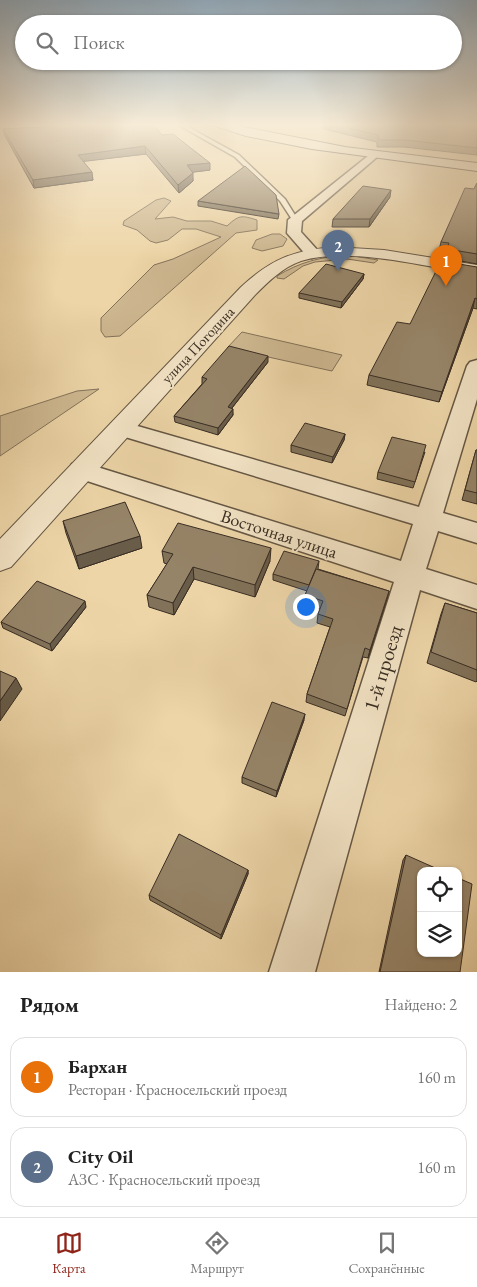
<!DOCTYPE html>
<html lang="ru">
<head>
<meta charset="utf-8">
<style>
  :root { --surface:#fff; --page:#f2f2f2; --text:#222; --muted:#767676; --line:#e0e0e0; --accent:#8f2418 }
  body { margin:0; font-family:"EB Garamond",serif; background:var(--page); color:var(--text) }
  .controls { position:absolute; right:15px; bottom:15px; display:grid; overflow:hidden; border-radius:10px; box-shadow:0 1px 4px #0004 }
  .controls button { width:45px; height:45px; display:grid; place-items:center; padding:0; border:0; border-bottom:1px solid var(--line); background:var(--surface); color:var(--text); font:25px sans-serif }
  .you { position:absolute; left:305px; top:606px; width:18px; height:18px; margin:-12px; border:4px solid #fff; border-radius:50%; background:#1a73e8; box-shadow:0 0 0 8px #1a73e833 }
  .badge { display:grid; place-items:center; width:32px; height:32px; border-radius:50%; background:var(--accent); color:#fff; font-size:16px; font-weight:700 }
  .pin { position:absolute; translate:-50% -41px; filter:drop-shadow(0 1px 2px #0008) }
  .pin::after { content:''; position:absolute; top:26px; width:18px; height:15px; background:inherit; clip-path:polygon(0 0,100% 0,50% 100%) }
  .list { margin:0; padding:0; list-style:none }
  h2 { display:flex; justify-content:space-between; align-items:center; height:65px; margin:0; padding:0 20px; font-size:21px }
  h2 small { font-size:16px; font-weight:400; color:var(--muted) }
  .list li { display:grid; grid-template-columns:32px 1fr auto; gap:15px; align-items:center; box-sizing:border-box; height:80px; margin:0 10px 10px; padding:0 10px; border:1px solid var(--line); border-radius:15px }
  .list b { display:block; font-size:19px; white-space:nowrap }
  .list p { margin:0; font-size:16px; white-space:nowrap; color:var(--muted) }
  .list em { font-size:16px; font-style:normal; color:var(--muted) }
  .icon { flex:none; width:28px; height:28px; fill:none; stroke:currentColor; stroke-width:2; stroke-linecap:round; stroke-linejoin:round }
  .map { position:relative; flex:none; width:477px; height:972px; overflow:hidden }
  .search { position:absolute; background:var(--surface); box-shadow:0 1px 4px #0004; left:15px; right:15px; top:15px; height:55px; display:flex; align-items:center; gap:12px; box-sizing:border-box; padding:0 18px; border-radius:28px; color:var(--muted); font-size:19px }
  .sheet { height:245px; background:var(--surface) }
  nav { display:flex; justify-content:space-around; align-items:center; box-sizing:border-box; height:70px; border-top:1px solid var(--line); background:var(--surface); font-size:14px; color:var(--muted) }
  nav a { display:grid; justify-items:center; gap:2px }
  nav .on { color:var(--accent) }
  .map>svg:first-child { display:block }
  .green { fill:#ceb891; stroke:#83725a }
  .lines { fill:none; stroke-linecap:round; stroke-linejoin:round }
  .service-casing { stroke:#655744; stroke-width:3 }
  .minor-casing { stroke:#655744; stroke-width:3 }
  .tertiary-casing { stroke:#655744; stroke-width:2 }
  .secondary-casing { stroke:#382d23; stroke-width:2 }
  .service { fill:#f3e4c6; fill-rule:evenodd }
  .minor { fill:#f3e4c6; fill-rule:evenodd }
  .tertiary { fill:#f3e4c6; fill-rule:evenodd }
  .secondary { fill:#f3e4c6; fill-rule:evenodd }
  .wall { fill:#817259; stroke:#382d23 }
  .shaded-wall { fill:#695c49; stroke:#382d23 }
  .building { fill:#968468; stroke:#382d23 }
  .labels { text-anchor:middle; stroke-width:4; stroke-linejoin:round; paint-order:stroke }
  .far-street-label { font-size:15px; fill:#382d23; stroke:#f3e4c6 }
  .street-label { font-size:18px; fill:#382d23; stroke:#f3e4c6 }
  .near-street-label { font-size:21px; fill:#382d23; stroke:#f3e4c6 }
</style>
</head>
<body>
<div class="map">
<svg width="477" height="972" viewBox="0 0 477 972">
  <rect width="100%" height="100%" fill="#edd5a7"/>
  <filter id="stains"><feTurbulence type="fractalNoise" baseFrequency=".004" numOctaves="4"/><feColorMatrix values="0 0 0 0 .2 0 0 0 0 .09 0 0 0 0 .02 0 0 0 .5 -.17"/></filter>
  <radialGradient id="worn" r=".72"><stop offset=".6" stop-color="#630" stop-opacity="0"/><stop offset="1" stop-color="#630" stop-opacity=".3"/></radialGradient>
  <path class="green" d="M164,198L171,201L155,219L173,217L187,221H211L227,226C239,215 241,215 257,220V230L236,233L120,336L105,337L101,331V318L154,265L173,259L221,237L196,229H182L168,240L156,243L150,241L137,230L123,225L124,221L156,200Z
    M272,234H280L287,239L283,246L262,251L252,248L256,240Z
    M347,255L378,260L374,263L347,259L315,262L303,266L284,279L277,278V276C300,262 320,257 347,255Z
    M242,332L342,355L332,371L227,348Z
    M99,389L0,456V416L77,391Z"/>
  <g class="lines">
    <defs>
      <path id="service" d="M183,124L239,155L285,199L298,220L297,221H293L280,201L235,157L177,124Z"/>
      <path id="minor" d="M373,152L377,153V157L302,221L301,232L320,253L312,258L307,256L287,233L288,220Z
        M477,360V399L443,513L477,523V543L438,531L426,569L477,585V609L420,590L315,972H269L394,582L72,476L69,470L72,464L81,462L401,561L413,524L112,433L109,428L112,423L120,421L419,507L467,366L470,362Z"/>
      <path id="tertiary" d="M335,247L384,250L477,265V275C428,267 349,246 301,261C283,267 268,282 255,295L11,567L0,571V539L241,287C271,259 294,250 335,247Z"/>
      <path id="secondary" d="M209,124H228L345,147L477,163V171L312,149L246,136Z"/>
    </defs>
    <use href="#service" class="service-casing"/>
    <use href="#minor" class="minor-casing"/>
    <use href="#tertiary" class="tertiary-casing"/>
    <use href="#secondary" class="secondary-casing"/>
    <use href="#service" class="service"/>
    <use href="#minor" class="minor"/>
    <use href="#tertiary" class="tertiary"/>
    <use href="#secondary" class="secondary"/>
  </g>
  <path class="wall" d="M324,124H477V155L404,147H377V142L324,129Z
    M44,127L162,135L210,170L192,172L193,181L179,193L146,154L83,161L93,180L34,188L5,136L3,129Z
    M477,183V264L445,258L446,252L439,250L441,242L474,189Z
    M390,197L369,227H332L333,219Z
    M198,201L279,214L278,219L198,206Z
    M477,267V309L473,308L439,402L367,385L369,375L410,324Z
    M364,274L363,279L341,308L299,298V293Z
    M268,362L232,408L233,415L218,435L175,422L174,416L202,384V377Z
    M345,434L344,440L332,463L291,452V445Z
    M476,450H477V504L462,500Z
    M425,452L413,488L377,479L378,472Z
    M63,521L142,548L79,569L66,533Z
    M162,551L270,561L255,597L194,579L174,615L149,607L147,595L167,564L164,563Z
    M319,561L318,569L389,591L368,658L363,657L345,716L306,702L307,694L330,627L317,623L318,614L320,609L304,603L305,595L307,591L273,580V574Z
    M445,603L477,613V681L476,682L427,663L441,614Z
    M86,607L52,651L3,628L1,622Z
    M304,720L276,797L242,783V777Z
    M406,855L460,972H379L403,860Z
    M248,870V874L221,939L150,900L149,895Z"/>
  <path class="shaded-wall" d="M145,146L146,154L79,162L78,155Z
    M210,163V170L187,173V165Z
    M92,172L93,180L34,188L33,180Z
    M193,173V181L179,193L178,185Z
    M391,190L390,197L369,227L370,219Z
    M364,274L363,279L341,308L342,302Z
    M475,298L473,308L439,402L442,392Z
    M268,356V362L228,413V407Z
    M233,409V415L218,435V428Z
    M345,434L344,440L332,463L333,457Z
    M140,536L142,548L79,569L76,556Z
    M271,548L270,561L255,597V585Z
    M193,567L194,579L174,615L173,603Z
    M389,591L387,599L368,658L370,650Z
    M85,601L86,607L52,651L50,644Z
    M16,678L22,689L0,721V701Z
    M305,714L304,720L276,797L277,791Z
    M248,870V874L221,939V935Z"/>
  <path class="building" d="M44,124H153L162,135L173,134L210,163L187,165L193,173L178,185L145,146L78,155L92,172L33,180L3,129L44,127Z
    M333,124H477V148L405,140H378V135Z
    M245,166L276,195L279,214L198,201Z
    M477,183V254L447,249L449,243L441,242L465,188L474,189Z
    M363,186L391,190L370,219H333Z
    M441,261L477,267V299L475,298L442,392L369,375L397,322L410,324Z
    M326,264L364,274L342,302L299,293Z
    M229,346L268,356L228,407L233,409L218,428L174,416L207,379L202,377Z
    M305,423L345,434L333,457L291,445Z
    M392,437L426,445L415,482L378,472Z
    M476,450H477V493L465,490Z
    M125,502L140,536L76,556L63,521Z
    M178,523L271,548L255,585L193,567L173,603L147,595L173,554L162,551Z
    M284,551L319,561L309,585L273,574Z
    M316,569L389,591L370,650L365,648L347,709L307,694L333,619L318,614L323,601L305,595Z
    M37,581L85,601L50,644L1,622Z
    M445,603L477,613V670L431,652Z
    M0,671L16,678L0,701Z
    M272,702L305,714L277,791L242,777Z
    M179,834L248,870L221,935L149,895Z
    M406,855L442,871H421V953H458V878L472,884L460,972H380Z"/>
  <linearGradient id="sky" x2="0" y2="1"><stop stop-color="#91aabc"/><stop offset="0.48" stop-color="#f7ecd7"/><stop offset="1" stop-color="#f7ecd7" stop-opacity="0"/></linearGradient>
  <rect width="477" height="260" fill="url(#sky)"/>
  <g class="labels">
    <g class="far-street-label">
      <text transform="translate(198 345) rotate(-47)" y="5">улица Погодина</text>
    </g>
    <g class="street-label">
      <text transform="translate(279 534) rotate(18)" y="6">Восточная улица</text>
    </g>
    <g class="near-street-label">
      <text transform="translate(383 668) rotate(-73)" y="7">1-й проезд</text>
    </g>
  </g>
  <rect width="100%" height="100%" filter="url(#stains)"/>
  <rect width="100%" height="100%" fill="url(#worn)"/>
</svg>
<div class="controls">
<button><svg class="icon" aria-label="locate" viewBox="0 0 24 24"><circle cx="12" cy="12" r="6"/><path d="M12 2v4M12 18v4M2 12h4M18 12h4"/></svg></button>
<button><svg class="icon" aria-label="layers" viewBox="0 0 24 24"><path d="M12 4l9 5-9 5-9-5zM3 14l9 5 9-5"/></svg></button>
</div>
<div class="you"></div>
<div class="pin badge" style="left:446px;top:286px;background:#e8710a">1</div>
<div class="pin badge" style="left:338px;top:271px;background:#5c6f8a">2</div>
<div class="search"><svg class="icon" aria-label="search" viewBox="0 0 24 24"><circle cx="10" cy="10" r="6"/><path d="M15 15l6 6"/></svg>Поиск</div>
</div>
<section class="sheet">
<h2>Рядом<small>Найдено: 2</small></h2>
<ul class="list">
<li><span class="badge" style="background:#e8710a">1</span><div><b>Бархан</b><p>Ресторан · Красносельский проезд</p></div><em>160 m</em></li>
<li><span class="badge" style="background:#5c6f8a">2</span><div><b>City Oil</b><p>АЗС · Красносельский проезд</p></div><em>160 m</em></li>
</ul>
</section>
<nav>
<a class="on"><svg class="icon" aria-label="map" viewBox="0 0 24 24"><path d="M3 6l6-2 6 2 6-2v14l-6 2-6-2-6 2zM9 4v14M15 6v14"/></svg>Карта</a>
<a><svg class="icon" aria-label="directions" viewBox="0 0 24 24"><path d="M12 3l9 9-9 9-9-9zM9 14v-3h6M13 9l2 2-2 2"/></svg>Маршрут</a>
<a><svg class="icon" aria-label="saved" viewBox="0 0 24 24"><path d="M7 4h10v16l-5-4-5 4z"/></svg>Сохранённые</a>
</nav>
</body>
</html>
